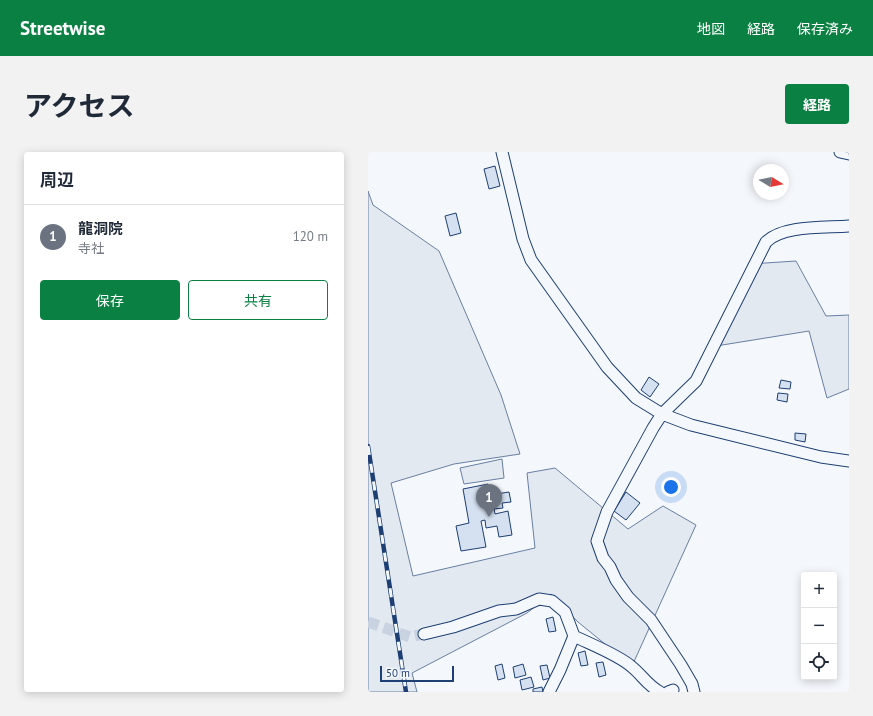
<!DOCTYPE html>
<html lang="ja">
<head>
<meta charset="utf-8">
<style>
  :root { --surface:#fff; --page:#f2f2f3; --text:#1f2937; --muted:#747a83; --line:#e0e1e3; --accent:#0b8043 }
  body { margin:0; font-family:"PT Sans","Noto Sans JP",sans-serif; background:var(--page); color:var(--text) }
  .controls { position:absolute; right:12px; bottom:12px; display:grid; overflow:hidden; border-radius:4px; box-shadow:0 2px 10px #0003 }
  .controls button { width:36px; height:36px; display:grid; place-items:center; padding:0; border:0; border-bottom:1px solid var(--line); background:var(--surface); color:var(--text); font:20px sans-serif }
  .compass { position:absolute; left:385px; top:12px; width:36px; height:36px; border-radius:50%; background:var(--surface); box-shadow:0 2px 10px #0003; rotate:100deg }
  .scale { position:absolute; left:12px; bottom:10px; width:74px; box-sizing:border-box; padding-left:4px; border:2px solid #1d3f73; border-top:0; font-size:11px; line-height:14px; white-space:nowrap; color:#1d3f73; -webkit-text-stroke:3px #f4f7fb; paint-order:stroke }
  .you { position:absolute; left:303px; top:335px; width:14px; height:14px; margin:-10px; border:3px solid #fff; border-radius:50%; background:#1a73e8; box-shadow:0 0 0 6px #1a73e833 }
  .badge { display:grid; place-items:center; width:26px; height:26px; border-radius:50%; background:var(--accent); color:#fff; font-size:13px; font-weight:700 }
  .pin { position:absolute; translate:-50% -33px; filter:drop-shadow(0 1px 2px #0008) }
  .pin::after { content:''; position:absolute; top:21px; width:14px; height:12px; background:inherit; clip-path:polygon(0 0,100% 0,50% 100%) }
  .list { margin:0; padding:0; list-style:none }
  h2 { display:flex; justify-content:space-between; align-items:center; height:52px; margin:0; padding:0 16px; font-size:17px }
  h2 small { font-size:13px; font-weight:400; color:var(--muted) }
  .list li { display:grid; grid-template-columns:26px 1fr auto; gap:12px; align-items:center; box-sizing:border-box; height:64px; padding:0 16px; border-top:1px solid var(--line) }
  .list b { display:block; font-size:15px; white-space:nowrap }
  .list p { margin:0; font-size:13px; white-space:nowrap; color:var(--muted) }
  .list em { font-size:13px; font-style:normal; color:var(--muted) }
  .actions { display:flex; gap:8px; padding:12px 16px }
  .actions a { flex:1; padding:9px 0; border:1px solid var(--accent); border-radius:4px; text-align:center; font-size:14px; color:var(--accent) }
  .actions .main { background:var(--accent); color:#fff }
  .icon { flex:none; width:22px; height:22px; fill:none; stroke:currentColor; stroke-width:2; stroke-linecap:round; stroke-linejoin:round }
  .map { position:relative; flex:none; width:481px; height:540px; overflow:hidden; border-radius:4px }
  header { display:flex; align-items:center; gap:24px; box-sizing:border-box; height:56px; padding:0 20px; background:var(--accent); color:#fff }
  header strong { font-size:19px }
  nav { display:flex; gap:22px; margin-inline-start:auto; font-size:14px }
  .intro { display:flex; align-items:center; justify-content:space-between; box-sizing:border-box; height:96px; padding:0 24px }
  h1 { margin:0; font-size:28px }
  .button { padding:10px 18px; border-radius:4px; background:var(--accent); color:#fff; font-size:14px; font-weight:700 }
  main { display:flex; gap:24px; padding:0 24px }
  aside { flex:1; background:var(--surface); border-radius:4px; box-shadow:0 2px 10px #0003 }
  .map>svg:first-child { display:block }
  .green { fill:#e3e9f0; stroke:#687fa3 }
  .building { fill:#d5e0f0; stroke:#1d3f73 }
  .lines { fill:none; stroke-linecap:round; stroke-linejoin:round }
  .minor-tunnel { stroke:#c9d2e0; stroke-width:11; stroke-dasharray:11 5.5; stroke-linecap:butt }
  .minor-casing { stroke:#1d3f73; stroke-width:13 }
  .minor { stroke:#f4f7fb; stroke-width:11 }
  .rail-casing { stroke:#1d3f73; stroke-width:4.5 }
  .rail { stroke:#f4f7fb; stroke-width:3; stroke-dasharray:9; stroke-linecap:butt }
</style>
</head>
<body>
<header>
<strong>Streetwise</strong>
<nav><a>地図</a><a>経路</a><a>保存済み</a></nav>
</header>
<div class="intro"><h1>アクセス</h1><a class="button">経路</a></div>
<main>
<aside>
<h2>周辺<small></small></h2>
<ul class="list">
<li><span class="badge" style="background:#6b7280">1</span><div><b>龍洞院</b><p>寺社</p></div><em>120 m</em></li>
</ul>
<div class="actions"><a class="main">保存</a><a>共有</a></div>
</aside>
<div class="map">
<svg width="481" height="540" viewBox="0 0 481 540">
  <rect width="100%" height="100%" fill="#f4f7fb"/>
  <path class="green" d="M0,39L5,53L71,99L133,243L152,302L86,312L23,331L45,424L167,396L159,321L187,316L260,377L295,354L328,373L264,514L210,470L183,442L159,461L44,521L49,540H0Z
    M428,109L458,164L481,163V237L459,246L441,179L348,194L382,112Z
    M134,307L136,326L96,332L92,316Z"/>
  <path class="building" d="M127,14L132,34L121,37L116,17Z
    M88,61L93,81L82,84L77,64Z
    M281,225L291,232L282,245L273,238Z
    M413,228L423,230L422,237L411,236Z
    M410,241L420,242L419,250L409,248Z
    M427,281L438,282L437,290L427,288Z
    M120,332L122,343L141,340L143,350L134,351L135,356L126,357L127,362L140,359L144,383L131,385L129,374L118,376L117,368L113,369L118,395L93,399L88,374L101,371L95,337Z
    M258,340L272,351L258,368L246,359Z
    M185,465L188,479L181,480L178,467Z
    M217,499L220,513L213,514L210,501Z
    M235,510L238,523L231,525L228,511Z
    M134,512L137,526L130,528L127,514Z
    M155,512L158,523L147,526L145,515Z
    M179,513L182,526L175,528L172,514Z
    M163,525L166,535L154,538L152,528Z
    M174,535L175,540H165V537Z"/>
  <g class="lines">
    <path class="minor-tunnel" d="M0,470L42,485L56,482"/>
    <defs>
      <path id="minor" d="M134,0L155,87L163,108L239,215L268,246L294,262L323,273L453,305L481,309
        M472,0L481,2
        M56,482L85,475L131,459L148,457L171,447L184,449L197,460L206,484L192,518L181,540
        M206,484C222,492 251,503 264,515C274,523 280,534 292,540
        M300,540L305,538
        M326,540L324,532L313,513L283,468L260,445L248,428L242,415L235,406L229,389L239,360L285,276L294,262L328,229L398,90C415,73 457,76 481,74"/>
    </defs>
    <use href="#minor" class="minor-casing"/>
    <use href="#minor" class="minor"/>
    <defs>
      <path id="rail" d="M0,294L38,540"/>
    </defs>
    <use href="#rail" class="rail-casing"/>
    <use href="#rail" class="rail"/>
  </g>
</svg>
<div class="controls">
<button>+</button>
<button>−</button>
<button><svg class="icon" aria-label="locate" viewBox="0 0 24 24"><circle cx="12" cy="12" r="6"/><path d="M12 2v4M12 18v4M2 12h4M18 12h4"/></svg></button>
</div>
<svg class="compass" viewBox="-18 -18 36 36"><path d="M0-13l5 13h-10z" fill="#e53935"/><path d="M0 13l5-13h-10z" fill="#747a83"/></svg>
<div class="scale">50 m</div>
<div class="you"></div>
<div class="pin badge" style="left:121px;top:365px;background:#6b7280">1</div>
</div>
</main>
</body>
</html>
